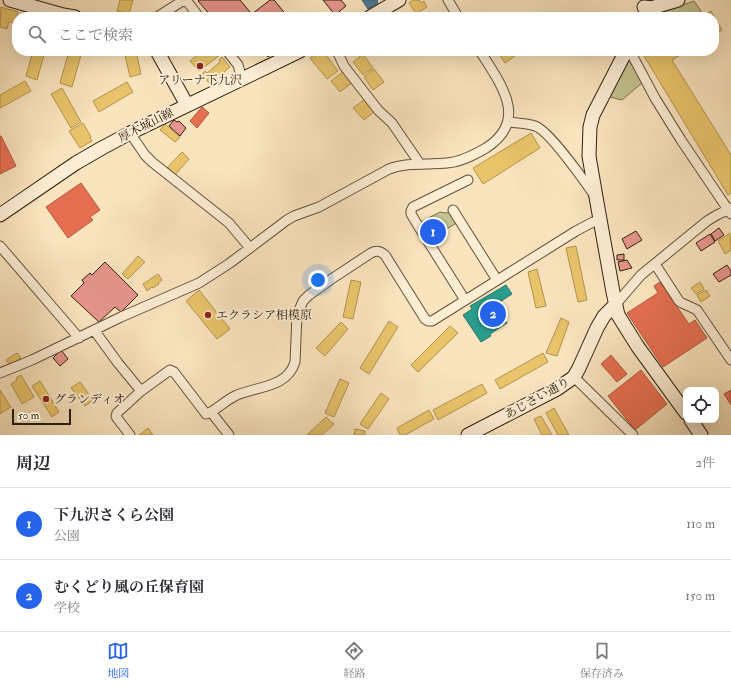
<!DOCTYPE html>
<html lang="ja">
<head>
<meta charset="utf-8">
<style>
  :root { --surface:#fff; --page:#f2f2f3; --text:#2b2b33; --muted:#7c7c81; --line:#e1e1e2; --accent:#2563eb }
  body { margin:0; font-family:"IM FELL Double Pica","Noto Serif JP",serif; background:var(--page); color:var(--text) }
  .controls { position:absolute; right:12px; bottom:12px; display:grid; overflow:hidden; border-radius:8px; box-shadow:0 4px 16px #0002 }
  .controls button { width:36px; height:36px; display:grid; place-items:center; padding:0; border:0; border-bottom:1px solid var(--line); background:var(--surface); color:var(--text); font:20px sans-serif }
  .scale { position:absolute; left:12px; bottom:10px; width:59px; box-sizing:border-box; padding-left:4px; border:2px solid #2f200d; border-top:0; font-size:11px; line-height:14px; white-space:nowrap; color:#2f200d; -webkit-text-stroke:3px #fcedd5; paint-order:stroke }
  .you { position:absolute; left:318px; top:280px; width:14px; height:14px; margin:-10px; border:3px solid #fff; border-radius:50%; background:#1a73e8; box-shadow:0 0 0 6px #1a73e833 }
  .badge { display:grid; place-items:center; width:26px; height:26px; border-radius:50%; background:var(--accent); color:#fff; font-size:13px; font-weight:700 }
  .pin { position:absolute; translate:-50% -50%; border:2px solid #fff; box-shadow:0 1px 4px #0006 }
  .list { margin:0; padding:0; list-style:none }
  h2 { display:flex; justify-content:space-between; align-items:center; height:52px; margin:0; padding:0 16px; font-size:17px }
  h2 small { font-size:13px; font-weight:400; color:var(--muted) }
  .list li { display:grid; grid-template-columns:26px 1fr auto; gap:12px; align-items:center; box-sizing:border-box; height:72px; padding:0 16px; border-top:1px solid var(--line) }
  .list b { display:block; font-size:15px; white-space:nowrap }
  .list p { margin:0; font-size:13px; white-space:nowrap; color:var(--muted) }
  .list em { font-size:13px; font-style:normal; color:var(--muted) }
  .icon { flex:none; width:22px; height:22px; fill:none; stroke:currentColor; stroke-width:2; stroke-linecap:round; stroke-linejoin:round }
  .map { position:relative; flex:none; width:731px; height:435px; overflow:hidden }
  .search { position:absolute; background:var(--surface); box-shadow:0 4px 16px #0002; left:12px; right:12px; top:12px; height:44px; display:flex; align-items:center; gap:10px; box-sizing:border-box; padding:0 14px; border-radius:16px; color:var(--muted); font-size:15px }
  .sheet { height:196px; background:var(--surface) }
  nav { display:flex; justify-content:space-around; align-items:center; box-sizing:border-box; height:56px; border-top:1px solid var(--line); background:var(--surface); font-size:11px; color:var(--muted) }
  nav a { display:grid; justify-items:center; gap:2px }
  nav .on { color:var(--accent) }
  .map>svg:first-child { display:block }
  .green { fill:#c4c28e; stroke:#7a714e }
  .homes { fill:#e9c46a; stroke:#b1934e }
  .shops { fill:#e76f51; stroke:#b0573d }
  .schools { fill:#2a9d8f; stroke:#2c7868 }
  .public { fill:#457b9d; stroke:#3e6072 }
  .building { fill:#e8968e; stroke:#2f200d }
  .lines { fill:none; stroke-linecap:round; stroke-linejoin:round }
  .street-casing { stroke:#625139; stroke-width:11 }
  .secondary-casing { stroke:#2f200d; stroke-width:15 }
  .street { stroke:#fcedd5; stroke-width:9 }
  .secondary { stroke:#fcedd5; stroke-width:13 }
  .poi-dot { fill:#8f2418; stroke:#fcedd5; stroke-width:1.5 }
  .labels { text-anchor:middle; stroke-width:4; stroke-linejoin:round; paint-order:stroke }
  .poi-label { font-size:12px; fill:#2f200d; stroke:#fcedd5; text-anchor:start }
  .street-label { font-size:12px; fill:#2f200d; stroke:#fcedd5 }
</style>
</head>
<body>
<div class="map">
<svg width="731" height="435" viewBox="0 0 731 435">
  <rect width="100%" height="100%" fill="#fae4be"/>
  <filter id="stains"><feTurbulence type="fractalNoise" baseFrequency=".005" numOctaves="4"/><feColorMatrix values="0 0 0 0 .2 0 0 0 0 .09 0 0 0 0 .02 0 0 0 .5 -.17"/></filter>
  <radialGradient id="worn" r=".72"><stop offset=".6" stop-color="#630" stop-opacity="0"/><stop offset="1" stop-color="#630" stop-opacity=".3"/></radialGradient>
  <path class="green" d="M694,1L701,11L692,17H649Z
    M629,59L643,82L622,100L610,97Z
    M453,210L455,224L430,239L417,224L440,212L446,213Z"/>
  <path class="homes" d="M120,0H133L129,14L117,11Z
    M413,0H419L421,3L424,1L427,7L416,14L409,3Z
    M1,7L18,12L15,23L9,22L7,29L0,27Z
    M711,11L722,30L714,35V17H701Z
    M33,51H45L37,80L26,76Z
    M69,51H82L72,87L60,83Z
    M124,51H136L141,74L130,77Z
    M202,51H216L220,55L199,71L190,61Z
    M319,51H323L338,71L327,79L310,58Z
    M497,51H512L515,56L505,63Z
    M641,51H687L672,60L731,155V193L728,195Z
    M363,54L373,68L363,75L353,62Z
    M222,57L230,67L225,71V72L214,81L212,80L209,83L202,74L205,71L207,73L220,62L219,60Z
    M374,69L384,82L373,90L364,77Z
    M344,71L353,82L340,92L331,81Z
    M25,81L31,91L0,108V95Z
    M127,82L133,92L99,112L93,101Z
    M62,88L81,122L71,128L51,94Z
    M365,99L374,112L364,120L353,108Z
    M83,123L91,137L90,138L92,141L80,148L69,131Z
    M165,124L180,137L175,142L160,130Z
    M531,133L540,148L483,184L473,168Z
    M182,152L189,159L174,176L166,169Z
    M730,233L731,250L725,254L718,241Z
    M576,246L587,300L578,302L566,248Z
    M138,256L145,262L128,279L122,274Z
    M537,269L546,306L536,308L528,272Z
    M158,274L162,280L158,283L159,284L153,288L152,287L147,291L143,284Z
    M351,280L361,282L353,319L343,317Z
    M700,282L704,289L696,294L691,288Z
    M199,290L230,329L217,339L186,301Z
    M706,290L710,296L701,302L697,295Z
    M561,318L569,322L557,356L546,353Z
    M389,321L398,327L369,374L360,368Z
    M341,322L348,329L325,356L316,348Z
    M450,326L458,333L418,372L411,365Z
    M17,353L21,358L10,365L6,360Z
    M543,353L548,362L500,389L495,380Z
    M21,375L34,397L22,404L11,384L17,380L16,378Z
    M340,379L349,383L334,417L325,413Z
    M40,381L59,412L52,417L32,386Z
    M80,382L93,400L85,406L71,388Z
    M482,384L487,393L438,420L433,410Z
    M0,390L11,407L0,414Z
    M381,393L389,399L368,429L360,424Z
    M554,408L569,435H558L546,413Z
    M429,410L434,419L405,435H400L397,428Z
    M541,416L552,435H542L534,419Z
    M326,417L334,424L322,435H307Z
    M148,428L153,435H139Z
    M355,429L365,431V435H354Z"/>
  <path class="shops" d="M202,107L209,113L197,128L190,121Z
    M0,136H1L16,166L0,174Z
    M81,183L100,210L90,217L93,220L68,238L46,207Z
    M660,282L689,324L695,320L707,338L663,367L627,313L658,293L654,286Z
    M611,355L627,374L617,382L601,364Z
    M641,370L667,404L635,430L608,396Z
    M731,390V405L724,394Z"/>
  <path class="schools" d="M506,285L512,294L488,310L494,319L501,314L507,323L490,334L491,336L481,342L463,315L472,309L470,306Z"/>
  <path class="public" d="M362,0H377L378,3L368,9Z"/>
  <path class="building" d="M199,0H240L250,12L244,17H212L198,1Z
    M270,0H274L288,17H248Z
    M323,0H341L346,6L335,15Z
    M264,51H275L268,57Z
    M174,120L177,122L179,121L186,128L180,136L169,126Z
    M719,228L724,235L715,241L711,234Z
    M636,231L642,240L627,249L622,239Z
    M710,234L715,242L701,251L696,243Z
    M624,254V260H617V255Z
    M627,260L632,268L620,271L618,262Z
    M105,262L138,295L121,312L115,307L99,322L71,296L84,283L82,280L90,273L92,275Z
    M727,265L731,271V275L719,282L713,274Z
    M61,350L68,359L60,366L53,358Z"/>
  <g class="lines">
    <defs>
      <path id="street" d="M186,0L199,17
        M448,0L458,17
        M157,17L184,0
        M227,51L238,65L242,79
        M337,51L344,66L378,110L392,123L420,164
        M630,51L655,98L681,140L731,214
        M508,122C516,123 527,123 535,126C549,130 585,182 595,196
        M130,133L145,155L152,162L229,223L250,248
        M453,210L497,280
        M0,246L79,338
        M655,264L679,301L682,303L697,310L731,360
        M465,300L417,224L411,214V211L413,207L468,180
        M616,304L641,275L707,221L717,215L731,208
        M94,330L118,363L141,391
        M0,373L32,360L121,317L199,283L230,263L287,220L294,216L319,207L389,169C407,162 428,165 447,163C461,162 474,155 486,148C530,120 500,83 480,51
        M574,377L633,435
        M130,435L117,418L116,416L117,413L141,391L170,370L174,372L206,414L211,412
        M229,435L211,412C219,407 227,400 235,396C255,386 287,389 295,362L297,315L303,301L309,295L330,280L371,253C377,250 380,251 385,255L425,319L428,321H432L576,231L593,222L600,221"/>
      <path id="secondary" d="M10,0L63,15L75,17
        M644,7L651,8L678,0
        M370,17L399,0
        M157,51L187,105
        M626,51L593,115L590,127L589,156L596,197L613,292L618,315L638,347L686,413
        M0,215L76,163L102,148L130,133L300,51
        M691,420L701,435
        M468,435L557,389L574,377L579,368L597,328L604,316L616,304"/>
    </defs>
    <use href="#street" class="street-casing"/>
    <use href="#secondary" class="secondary-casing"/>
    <use href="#street" class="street"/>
    <use href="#secondary" class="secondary"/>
  </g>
  <g class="poi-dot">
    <circle cx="200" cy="66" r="4"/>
    <circle cx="208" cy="315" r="4"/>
    <circle cx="46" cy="399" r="4"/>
  </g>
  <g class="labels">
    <g class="poi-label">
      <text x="200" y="84" text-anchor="middle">アリーナ下九沢</text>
      <text x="216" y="319">エクラシア相模原</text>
      <text x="54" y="403">グランディオ</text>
    </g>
    <g class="street-label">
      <text transform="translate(146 125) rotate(-27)" y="4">厚木城山線</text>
      <text transform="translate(537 398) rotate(-29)" y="4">あじさい通り</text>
    </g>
  </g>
  <rect width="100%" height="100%" filter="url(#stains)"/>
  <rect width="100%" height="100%" fill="url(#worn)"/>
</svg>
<div class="controls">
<button><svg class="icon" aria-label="locate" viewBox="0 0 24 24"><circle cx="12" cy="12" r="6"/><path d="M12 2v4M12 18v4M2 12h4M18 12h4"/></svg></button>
</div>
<div class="scale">50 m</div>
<div class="you"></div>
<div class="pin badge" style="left:433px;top:232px">1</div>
<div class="pin badge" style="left:493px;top:314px">2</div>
<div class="search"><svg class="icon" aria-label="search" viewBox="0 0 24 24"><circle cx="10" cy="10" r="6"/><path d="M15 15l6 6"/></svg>ここで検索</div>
</div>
<section class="sheet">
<h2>周辺<small>2件</small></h2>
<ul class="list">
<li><span class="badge">1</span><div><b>下九沢さくら公園</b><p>公園</p></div><em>110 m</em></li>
<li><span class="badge">2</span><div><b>むくどり風の丘保育園</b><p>学校</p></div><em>150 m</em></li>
</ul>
</section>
<nav>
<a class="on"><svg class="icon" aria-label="map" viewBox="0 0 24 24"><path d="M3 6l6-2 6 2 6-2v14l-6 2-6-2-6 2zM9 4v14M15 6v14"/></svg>地図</a>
<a><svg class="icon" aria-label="directions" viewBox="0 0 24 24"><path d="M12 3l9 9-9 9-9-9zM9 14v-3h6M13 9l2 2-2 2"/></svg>経路</a>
<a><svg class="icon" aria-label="saved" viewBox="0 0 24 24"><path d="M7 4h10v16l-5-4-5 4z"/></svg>保存済み</a>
</nav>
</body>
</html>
